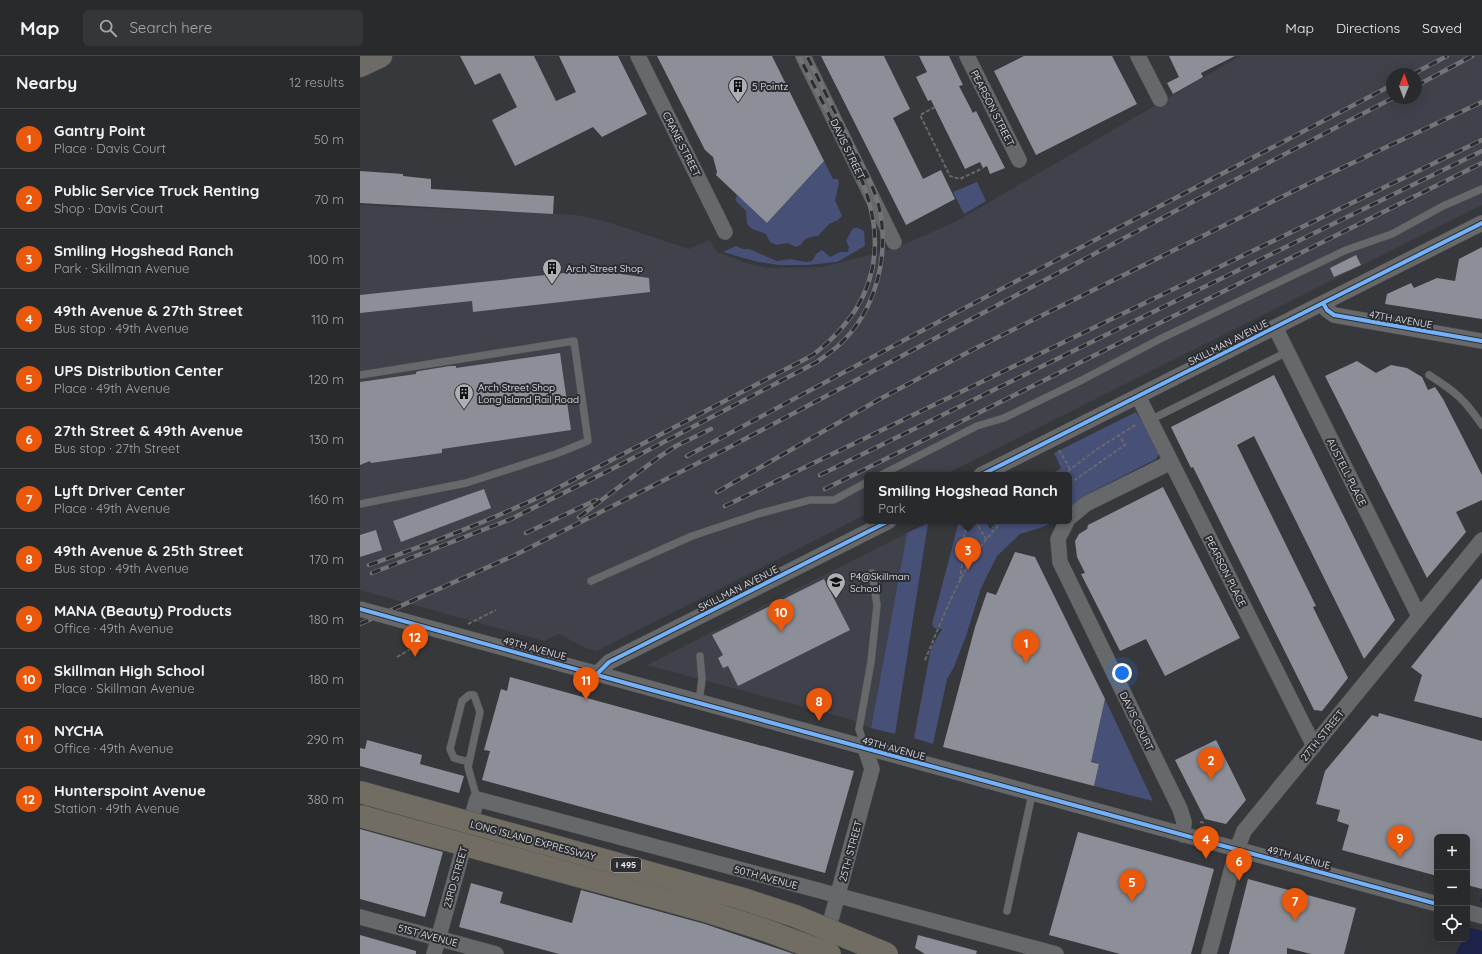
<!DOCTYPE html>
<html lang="en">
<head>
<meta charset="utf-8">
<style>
  :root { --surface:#292a2c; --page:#353638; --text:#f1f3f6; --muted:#a5a7a9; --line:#454648; --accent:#ea580c }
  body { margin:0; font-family:Quicksand,sans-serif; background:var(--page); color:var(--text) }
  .controls { position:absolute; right:12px; bottom:12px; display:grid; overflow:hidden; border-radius:6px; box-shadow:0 4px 16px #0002 }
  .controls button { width:36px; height:36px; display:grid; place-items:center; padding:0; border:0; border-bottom:1px solid var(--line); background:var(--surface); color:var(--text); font:20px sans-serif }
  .compass { position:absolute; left:1026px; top:12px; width:36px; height:36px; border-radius:50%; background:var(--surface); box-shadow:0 4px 16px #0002; rotate:1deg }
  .you { position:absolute; left:762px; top:617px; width:14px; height:14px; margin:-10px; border:3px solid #fff; border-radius:50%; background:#1a73e8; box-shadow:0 0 0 6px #1a73e833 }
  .badge { display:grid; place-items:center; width:26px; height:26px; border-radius:50%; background:var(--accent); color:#fff; font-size:13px; font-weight:700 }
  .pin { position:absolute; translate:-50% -33px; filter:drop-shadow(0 1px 2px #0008) }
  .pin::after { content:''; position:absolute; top:21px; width:14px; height:12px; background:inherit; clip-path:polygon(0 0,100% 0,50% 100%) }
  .popup { position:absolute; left:504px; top:416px; width:208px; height:52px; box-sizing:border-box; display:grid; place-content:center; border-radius:6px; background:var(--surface); filter:drop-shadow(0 1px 3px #0005); font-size:13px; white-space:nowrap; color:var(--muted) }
  .popup b { font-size:15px; color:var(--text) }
  .popup::after { content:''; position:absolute; left:50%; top:100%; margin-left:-8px; border:8px solid transparent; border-top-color:var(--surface) }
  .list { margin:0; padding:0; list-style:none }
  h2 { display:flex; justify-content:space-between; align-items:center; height:52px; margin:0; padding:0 16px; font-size:17px }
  h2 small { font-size:13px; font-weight:400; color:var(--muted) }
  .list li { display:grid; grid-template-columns:26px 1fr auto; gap:12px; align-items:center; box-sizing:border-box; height:60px; padding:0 16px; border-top:1px solid var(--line) }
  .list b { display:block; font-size:15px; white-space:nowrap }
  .list p { margin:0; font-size:13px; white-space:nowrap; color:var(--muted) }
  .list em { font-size:13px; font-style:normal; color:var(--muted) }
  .icon { flex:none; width:22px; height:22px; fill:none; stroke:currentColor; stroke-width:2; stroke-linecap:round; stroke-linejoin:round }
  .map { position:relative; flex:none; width:1122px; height:898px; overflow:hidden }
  header { display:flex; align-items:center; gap:24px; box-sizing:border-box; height:56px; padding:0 20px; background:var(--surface); border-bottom:1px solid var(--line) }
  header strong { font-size:19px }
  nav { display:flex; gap:22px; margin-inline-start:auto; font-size:14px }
  .search { width:280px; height:36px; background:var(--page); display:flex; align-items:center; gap:10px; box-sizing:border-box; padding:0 14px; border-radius:6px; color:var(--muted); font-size:15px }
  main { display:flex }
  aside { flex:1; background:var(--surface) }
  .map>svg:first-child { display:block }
  .built { fill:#3f424a; fill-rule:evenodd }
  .green { fill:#475077 }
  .water { fill:#1e244c }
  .pier { fill:#37383b }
  .building { fill:#8c8e98 }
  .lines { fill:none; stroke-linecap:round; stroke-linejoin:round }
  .lane-casing { stroke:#555658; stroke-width:8 }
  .street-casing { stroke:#555658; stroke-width:16 }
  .primary-casing { stroke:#555658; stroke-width:23 }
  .path { stroke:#67686a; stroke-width:2; stroke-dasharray:4 2; stroke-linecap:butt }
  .lane { stroke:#67686a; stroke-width:7 }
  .street { stroke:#67686a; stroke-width:15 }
  .primary { stroke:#6e6b66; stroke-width:22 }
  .rail-casing { stroke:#737476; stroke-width:4.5 }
  .rail { stroke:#2c2d32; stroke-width:3; stroke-dasharray:9; stroke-linecap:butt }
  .street-bridge-casing { stroke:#555658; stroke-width:16; stroke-linecap:butt }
  .highway-bridge-casing { stroke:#555658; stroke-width:23; stroke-linecap:butt }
  .street-bridge { stroke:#67686a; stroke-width:15 }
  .highway-bridge { stroke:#726d63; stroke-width:22 }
  .cycleway-casing { stroke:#2c2d32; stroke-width:6 }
  .cycleway { stroke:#73b2f8; stroke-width:4 }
  .labels { text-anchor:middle; stroke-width:4; stroke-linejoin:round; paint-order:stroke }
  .shield { fill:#2c2d32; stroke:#b4b5b8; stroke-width:1 }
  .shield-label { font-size:9px; font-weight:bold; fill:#eeeff2 }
  .poi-label { font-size:10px; fill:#eeeff2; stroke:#2c2d32; text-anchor:start }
  .street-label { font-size:10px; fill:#eeeff2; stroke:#2c2d32 }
</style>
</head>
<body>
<header>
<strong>Map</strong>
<div class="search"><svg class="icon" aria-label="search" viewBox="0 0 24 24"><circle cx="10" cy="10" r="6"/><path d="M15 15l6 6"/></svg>Search here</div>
<nav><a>Map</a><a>Directions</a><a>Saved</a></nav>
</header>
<main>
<aside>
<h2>Nearby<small>12 results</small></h2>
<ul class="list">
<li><span class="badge">1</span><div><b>Gantry Point</b><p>Place · Davis Court</p></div><em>50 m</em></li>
<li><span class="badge">2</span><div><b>Public Service Truck Renting</b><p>Shop · Davis Court</p></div><em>70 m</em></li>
<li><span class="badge">3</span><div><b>Smiling Hogshead Ranch</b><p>Park · Skillman Avenue</p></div><em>100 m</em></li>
<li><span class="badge">4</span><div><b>49th Avenue &amp; 27th Street</b><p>Bus stop · 49th Avenue</p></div><em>110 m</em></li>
<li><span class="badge">5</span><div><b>UPS Distribution Center</b><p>Place · 49th Avenue</p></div><em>120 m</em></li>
<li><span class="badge">6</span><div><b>27th Street &amp; 49th Avenue</b><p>Bus stop · 27th Street</p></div><em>130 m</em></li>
<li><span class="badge">7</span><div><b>Lyft Driver Center</b><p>Place · 49th Avenue</p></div><em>160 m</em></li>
<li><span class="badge">8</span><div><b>49th Avenue &amp; 25th Street</b><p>Bus stop · 49th Avenue</p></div><em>170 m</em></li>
<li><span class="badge">9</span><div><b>MANA (Beauty) Products</b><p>Office · 49th Avenue</p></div><em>180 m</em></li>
<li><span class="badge">10</span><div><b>Skillman High School</b><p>Place · Skillman Avenue</p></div><em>180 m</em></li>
<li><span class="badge">11</span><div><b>NYCHA</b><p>Office · 49th Avenue</p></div><em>290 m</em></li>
<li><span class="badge">12</span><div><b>Hunterspoint Avenue</b><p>Station · 49th Avenue</p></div><em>380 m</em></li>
</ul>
</aside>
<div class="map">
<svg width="1122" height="898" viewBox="0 0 1122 898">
  <rect width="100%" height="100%" fill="#37383b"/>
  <path class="built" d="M880,0H1122V149L584,419H507V458L237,595L226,592L199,578L184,585L0,534V149L216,159L248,166L329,193L350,184L357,196L386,207L409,212L462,211L533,193L595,166ZM1032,18H1056V42H1032Z
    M547,477L511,672L489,663L287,609Z"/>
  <path class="green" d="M464,105L473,123H478L479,127L475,144L482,160L478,164L469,168L458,180C450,181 445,181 441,189L436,191L428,187L417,189L410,186L406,178L392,173L387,168L386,155L375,144L377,139L407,167Z
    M617,126L626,145L604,158L593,136Z
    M493,172H498L504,175L505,190L477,206L447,209H419L398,206L363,196L376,190L383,193H389L417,205L430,203L446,206L452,205L456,198L462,194L470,201L480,196H488L489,191L486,185Z
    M776,356L795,385L799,398L796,403L732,436L709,454V419H690L701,412L694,397Z
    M599,465H626L630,473L638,465H696L683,471L660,478L637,500L621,532L606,580L594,611L587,623L573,688L554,682L571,592L582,573L574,572L572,568Z
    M568,467L535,678L511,672L547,477Z
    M745,643L793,745L734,730L739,708L731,705Z"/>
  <path class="water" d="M1122,841V898H1096L1103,883H1107V874Z"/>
  <path class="pier" d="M1118,845L1122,846V875L1107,871Z"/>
  <path class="building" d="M100,0H174L196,45L216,36L199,0H258L287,58L242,81L233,71L155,110L132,64L157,51L140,17L115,29Z
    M297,0H412L464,105L407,167L356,119L357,116L353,101L345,94Z
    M461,0H524L550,53L533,62L563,123L581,114L595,143L546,169Z
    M559,0H589L603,29L599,30L613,57L616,55L645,112L630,118L627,110L623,112L620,106L605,113L571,44L568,45L556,21L567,16Z
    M664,0H752L777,48L676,99L634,15Z
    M809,0H875L841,17L843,21L813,38L807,27L819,21Z
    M0,115L43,118V120L71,123V133L194,140L193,158L0,147Z
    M1122,191V263L1025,248L1027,238L1051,227L1054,232L1077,222L1095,225L1099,203Z
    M996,199L1001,209L974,221L970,212Z
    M233,214L289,222L290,236L113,256L112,245L0,257V239Z
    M200,297L211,374L82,393V397L11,407L10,405L0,409V326L56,318V316L59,315L90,310H96V312Z
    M997,305L1016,317L1031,309L1047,312L1062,321L1068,334L1075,331L1083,343L1122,419V444L1096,456L1106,476L1067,522L965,320Z
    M914,319L1035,564L1004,603L894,380L877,389L956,550L953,551L988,622L962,655L954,654L833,411L831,412L811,371Z
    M803,431L880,582L805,620L786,583L760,595L721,518L725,517L717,501L715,485L719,478L727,473L728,469Z
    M124,433L131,452L41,486L33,465Z
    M16,474L22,494L0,501V479Z
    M655,496L675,501L745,643L731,706L739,708L734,730L583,691L615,571L627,536L636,539Z
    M1122,522V662L1054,645L1062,619L1051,611Z
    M464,523L490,574L378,630L368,610L363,612L358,602L363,599L352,579Z
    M150,621L494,715L465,817L122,724L130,695L124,694L141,633L147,635Z
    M1019,657L1122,685V833L1107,829V781H1077V820L982,794L989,769L977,765L980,754L956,748L965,715L1012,659L1018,661Z
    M7,684L62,699L60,708L104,720L99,737L0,710V692L5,693Z
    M856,684L886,744L866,768L845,763L815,704Z
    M0,773L83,796L65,861L0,843Z
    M718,776L854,813L831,898H760L689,879Z
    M888,823L996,852L984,898H951L927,892V898H869Z
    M111,827L143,836L140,847L212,867L221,834L345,868L434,898H199L99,871Z
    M0,879L56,895V898H0Z
    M558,879L617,895L616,898H565L555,892Z"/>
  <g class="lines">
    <defs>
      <path id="lane" d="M0,319L214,285L228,385L196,398L106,427L0,448
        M1069,319C1096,336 1104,343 1122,369
        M790,364L927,296
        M521,419L617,370L644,362L722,324L800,283L986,194L1032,178L1083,150L1122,133
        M231,525L332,480L398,458L450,444H474L507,426
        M339,646L342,623L340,600
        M505,692L499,673L511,606L517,549L512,517
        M109,706L94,702L90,693L102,645L109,639H114L120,656L108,711L117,743
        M647,855L672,738"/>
      <path id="street" d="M278,0L365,176
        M443,0L534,186
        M607,0L659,104
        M778,0L800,43
        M963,247L967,254L974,259L1122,285
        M915,271L1059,560
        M778,340L954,690
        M621,419L1122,167
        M709,462L726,448L811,406
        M707,465L698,483L700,506L820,753L824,766L823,779
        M158,596L1077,848
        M237,618L249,606L529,465
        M1107,856L1122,860
        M0,861L136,898
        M466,882L512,713L505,692
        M74,898L117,743L696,898
        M849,898L877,793L884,775L1122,484"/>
      <path id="primary" d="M0,10L21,0"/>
    </defs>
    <use href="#lane" class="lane-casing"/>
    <use href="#street" class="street-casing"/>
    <use href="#primary" class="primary-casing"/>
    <path class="path" d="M575,51L560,59L590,120L600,123L623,112
      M699,394L710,413
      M703,419L737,393L777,368
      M709,428L765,389L759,379
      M615,465L626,483
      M600,524L604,494V477L614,465
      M108,568L136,554
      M37,601L63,586
      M565,604C586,555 604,502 643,465
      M840,766L845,767"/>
    <use href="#lane" class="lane"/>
    <use href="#street" class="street"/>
    <use href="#primary" class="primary"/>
    <defs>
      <path id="rail" d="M1053,18L1087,0
        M1056,30L1112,0
        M327,400L597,256L1032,29
        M460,419L1122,95
        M465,433L1122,107
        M357,436L518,344L616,292L950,127L1122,46
        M365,450L1122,84
        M219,461L299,401L316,390L351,373
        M166,477L236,444
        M9,509C72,487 132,464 192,435L453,299C506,258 528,205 507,139C501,118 489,98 479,79C466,52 452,26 439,0
        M12,517L151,463L254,412L457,306C464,300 473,295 479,289C516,255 530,199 519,151C514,130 502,110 492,90C477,60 462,30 447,0
        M0,568L155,499L366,393L838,143L1033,42"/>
    </defs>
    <use href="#rail" class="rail-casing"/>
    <use href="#rail" class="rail"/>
    <defs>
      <path id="street-bridge" d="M0,553L158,596"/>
      <path id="highway-bridge" d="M0,736L380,842L435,860L527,898
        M0,760L349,856L405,874L470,898"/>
    </defs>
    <use href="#street-bridge" class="street-bridge-casing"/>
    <use href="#highway-bridge" class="highway-bridge-casing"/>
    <use href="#street-bridge" class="street-bridge"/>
    <use href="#highway-bridge" class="highway-bridge"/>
    <defs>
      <path id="cycleway" d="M963,247L967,254L974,259L1122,285
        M621,419L1122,167
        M0,553L273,629L1077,848
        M237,618L249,606L529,465"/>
    </defs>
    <use href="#cycleway" class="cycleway-casing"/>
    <use href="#cycleway" class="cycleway"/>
  </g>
  <defs>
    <symbol id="building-pin" viewBox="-11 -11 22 30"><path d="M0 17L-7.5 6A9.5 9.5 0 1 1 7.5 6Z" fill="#aeafb2" stroke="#2c2d32"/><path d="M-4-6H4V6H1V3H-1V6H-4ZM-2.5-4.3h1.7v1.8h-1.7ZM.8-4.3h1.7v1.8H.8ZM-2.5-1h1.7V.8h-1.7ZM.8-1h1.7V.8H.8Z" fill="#111"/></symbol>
    <symbol id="school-pin" viewBox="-11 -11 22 30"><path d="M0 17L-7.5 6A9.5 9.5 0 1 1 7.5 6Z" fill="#aeafb2" stroke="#2c2d32"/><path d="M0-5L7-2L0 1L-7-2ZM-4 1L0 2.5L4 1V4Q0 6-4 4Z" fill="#111"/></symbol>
  </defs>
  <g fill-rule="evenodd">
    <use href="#building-pin" x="367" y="19" width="22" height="30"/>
    <use href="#building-pin" x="181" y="201" width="22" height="30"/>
    <use href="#building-pin" x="93" y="326" width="22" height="30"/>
    <use href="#school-pin" x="465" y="515" width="22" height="30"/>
  </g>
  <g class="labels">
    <rect class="shield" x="251" y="802" width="30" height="14" rx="3"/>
    <g class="shield-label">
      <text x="266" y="812">I 495</text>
    </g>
    <g class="poi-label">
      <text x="392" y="34">5 Pointz</text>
      <text x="206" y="216">Arch Street Shop</text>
      <text x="118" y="335">Arch Street Shop<tspan x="118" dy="12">Long Island Rail Road</tspan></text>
      <text x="490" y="524">P4@Skillman<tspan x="490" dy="12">School</tspan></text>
    </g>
    <g class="street-label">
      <text transform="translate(633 52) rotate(63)" y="4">PEARSON STREET</text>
      <text transform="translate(322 88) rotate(63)" y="4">CRANE STREET</text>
      <text transform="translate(488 93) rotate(64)" y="4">DAVIS STREET</text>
      <text transform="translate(1041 263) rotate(10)" y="4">47TH AVENUE</text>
      <text transform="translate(868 286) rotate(-27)" y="4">SKILLMAN AVENUE</text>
      <text transform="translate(987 416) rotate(63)" y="4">AUSTELL PLACE</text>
      <text transform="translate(866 515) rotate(63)" y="4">PEARSON PLACE</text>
      <text transform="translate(378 532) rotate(-27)" y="4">SKILLMAN AVENUE</text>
      <text transform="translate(175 592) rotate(15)" y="4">49TH AVENUE</text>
      <text transform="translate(777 665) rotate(64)" y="4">DAVIS COURT</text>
      <text transform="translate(962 679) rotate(-51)" y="4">27TH STREET</text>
      <text transform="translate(534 692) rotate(15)" y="4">49TH AVENUE</text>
      <text transform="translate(173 784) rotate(15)" y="4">LONG ISLAND EXPRESSWAY</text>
      <text transform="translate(490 795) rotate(-75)" y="4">25TH STREET</text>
      <text transform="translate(939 801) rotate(15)" y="4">49TH AVENUE</text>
      <text transform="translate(95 821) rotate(-74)" y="4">23RD STREET</text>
      <text transform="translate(406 821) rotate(15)" y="4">50TH AVENUE</text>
      <text transform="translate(68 879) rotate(15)" y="4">51ST AVENUE</text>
    </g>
  </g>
</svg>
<div class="controls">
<button>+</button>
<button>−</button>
<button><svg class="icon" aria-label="locate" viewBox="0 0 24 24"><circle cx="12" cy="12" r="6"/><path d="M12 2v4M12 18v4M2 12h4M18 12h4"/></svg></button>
</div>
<svg class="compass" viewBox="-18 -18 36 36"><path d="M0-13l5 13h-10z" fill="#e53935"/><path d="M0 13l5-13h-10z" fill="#a5a7a9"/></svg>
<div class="you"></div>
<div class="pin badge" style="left:666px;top:607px">1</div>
<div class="pin badge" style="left:851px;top:724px">2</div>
<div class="pin badge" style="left:608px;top:514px">3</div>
<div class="popup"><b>Smiling Hogshead Ranch</b>Park</div>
<div class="pin badge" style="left:846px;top:803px">4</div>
<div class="pin badge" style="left:772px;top:846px">5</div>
<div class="pin badge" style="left:879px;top:825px">6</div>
<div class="pin badge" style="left:935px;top:865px">7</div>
<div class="pin badge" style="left:459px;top:665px">8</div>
<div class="pin badge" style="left:1040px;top:802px">9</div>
<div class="pin badge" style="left:421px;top:576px">10</div>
<div class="pin badge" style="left:226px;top:644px">11</div>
<div class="pin badge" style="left:55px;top:601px">12</div>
</div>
</main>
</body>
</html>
